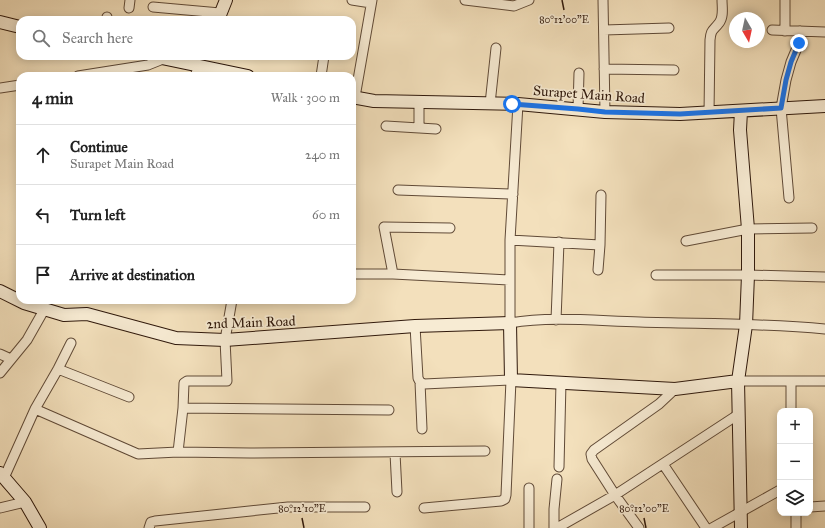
<!DOCTYPE html>
<html lang="en">
<head>
<meta charset="utf-8">
<style>
  :root { --surface:#fff; --page:#f2f2f2; --text:#222; --muted:#767676; --line:#e0e0e0 }
  body { margin:0; font-family:"IM FELL Great Primer",serif; background:var(--page); color:var(--text) }
  .controls { position:absolute; right:12px; bottom:12px; display:grid; overflow:hidden; border-radius:8px; box-shadow:0 2px 10px #0003 }
  .controls button { width:36px; height:36px; display:grid; place-items:center; padding:0; border:0; border-bottom:1px solid var(--line); background:var(--surface); color:var(--text); font:20px sans-serif }
  .compass { position:absolute; left:729px; top:12px; width:36px; height:36px; border-radius:50%; background:var(--surface); box-shadow:0 2px 10px #0003; rotate:171deg }
  .stop { position:absolute; width:12px; height:12px; margin:-9px; border:3px solid #1a73e8; border-radius:50%; background:#fff }
  .stop.end { background:#1a73e8; border-color:#fff; box-shadow:0 1px 4px #0008 }
  .list { margin:0; padding:0; list-style:none }
  h2 { display:flex; justify-content:space-between; align-items:center; height:52px; margin:0; padding:0 16px; font-size:17px }
  h2 small { font-size:13px; font-weight:400; color:var(--muted) }
  .list li { display:grid; grid-template-columns:26px 1fr auto; gap:12px; align-items:center; box-sizing:border-box; height:60px; padding:0 16px; border-top:1px solid var(--line) }
  .list b { display:block; font-size:15px; white-space:nowrap }
  .list p { margin:0; font-size:13px; white-space:nowrap; color:var(--muted) }
  .list em { font-size:13px; font-style:normal; color:var(--muted) }
  .icon { flex:none; width:22px; height:22px; fill:none; stroke:currentColor; stroke-width:2; stroke-linecap:round; stroke-linejoin:round }
  .map { position:relative; flex:none; width:825px; height:528px; overflow:hidden }
  .search { position:absolute; background:var(--surface); box-shadow:0 2px 10px #0003; left:16px; top:16px; width:340px; height:44px; display:flex; align-items:center; gap:10px; box-sizing:border-box; padding:0 14px; border-radius:12px; color:var(--muted); font-size:15px }
  .panel { position:absolute; background:var(--surface); box-shadow:0 2px 10px #0003; left:16px; top:72px; width:340px; height:232px; border-radius:12px }
  .map>svg:first-child { display:block }
  .lines { fill:none; stroke-linecap:round; stroke-linejoin:round }
  .street-casing { stroke:#604a37; stroke-width:11 }
  .secondary-casing { stroke:#2f180b; stroke-width:14 }
  .street { stroke:#f7ebd3; stroke-width:9 }
  .secondary { stroke:#f7ebd3; stroke-width:12 }
  .route { stroke:#1a73e8; stroke-width:5 }
  .ticks { fill:none; stroke:#2f180b; stroke-width:1.5 }
  .labels { text-anchor:middle; stroke-width:3.5; stroke-linejoin:round; paint-order:stroke }
  .street-label { font-size:14px; fill:#2f180b; stroke:#f7ebd3 }
  .ticks-label { font-size:10px; text-anchor:middle; fill:#2f180b; stroke:#f7ebd3; stroke-width:3.5; stroke-linejoin:round; paint-order:stroke }
</style>
</head>
<body>
<div class="map">
<svg width="825" height="528" viewBox="0 0 825 528">
  <rect width="100%" height="100%" fill="#f3e0bc"/>
  <filter id="stains"><feTurbulence type="fractalNoise" baseFrequency=".005" numOctaves="4"/><feColorMatrix values="0 0 0 0 .2 0 0 0 0 .09 0 0 0 0 .02 0 0 0 .5 -.17"/></filter>
  <radialGradient id="worn" r=".72"><stop offset=".6" stop-color="#630" stop-opacity="0"/><stop offset="1" stop-color="#630" stop-opacity=".3"/></radialGradient>
  <g class="lines">
    <defs>
      <path id="street" d="M352,0L371,3
        M465,0L514,6L529,0
        M603,0L605,112
        M785,0V31
        M153,7L220,13
        M129,8L130,0
        M107,20V17
        M604,30L669,28
        M772,30L825,32
        M604,69L674,70
        M78,76L148,65L163,59
        M195,76L199,66
        M321,76L324,56
        M0,88L20,85
        M355,97L372,0
        M490,104L496,48
        M518,104L510,240V323C552,316 597,321 640,322C702,324 764,323 825,329
        M578,109L579,73
        M709,113L710,40C711,29 713,31 719,23C724,17 722,7 722,0
        M386,126L436,129
        M419,128V102
        M398,190L513,194
        M789,198L781,108L786,80L791,62L799,43L800,31
        M510,240L600,245L598,270
        M686,241L748,229L812,228
        M600,245L601,195
        M352,274H393L509,280
        M393,274L384,227L450,228
        M656,275H748L825,277
        M556,320L559,242
        M415,326L418,378L420,382L424,384L511,380L506,495L505,499L501,501L424,508
        M0,354L11,359
        M58,369L129,397
        M0,373L27,340L44,310
        M738,381H824
        M420,382L422,429
        M675,389L659,404L594,450L591,454L592,459L615,495L739,414
        M183,408L184,383L187,381H227L225,340L232,300
        M35,409L138,454L178,452L250,453L485,451
        M791,411V381
        M178,452L183,408L389,410
        M395,453L397,492
        M663,464L706,528
        M559,467L561,382
        M4,478L35,409L58,369L71,343
        M810,507L825,506
        M0,508L25,502
        M796,513V528
        M149,528L151,522L155,521L288,507H365
        M529,528V488
        M554,528V509L557,479
        M557,528L615,495L639,528
        M712,528L780,490"/>
      <path id="secondary" d="M218,20L226,0
        M0,22L20,27
        M152,56L248,76
        M352,97L374,101L518,104L605,112L680,114L825,106
        M0,291L24,303L64,315L87,314L176,338L225,340L415,326L510,323L511,380L675,389L738,381
        M0,473L25,502L40,528
        M741,528L738,381L746,325L748,275V229L740,130L741,111"/>
    </defs>
    <use href="#street" class="street-casing"/>
    <use href="#secondary" class="secondary-casing"/>
    <use href="#street" class="street"/>
    <use href="#secondary" class="secondary"/>
  </g>
  <g class="lines">
    <path class="route" d="M512,104L578,109L605,112L680,114L781,108L786,80L791,62L799,43"/>
  </g>
  <path class="ticks" d="M562,0L564,10M302,518L304,528M644,518L646,528"/>
  <g class="labels">
    <g class="street-label">
      <text transform="translate(589 94) rotate(4)" y="5">Surapet Main Road</text>
      <text transform="translate(251 322) rotate(-2)" y="5">2nd Main Road</text>
    </g>
  </g>
  <g class="ticks-label">
    <text x="564" y="23">80°12'00"E</text>
    <text x="302" y="512">80°12'10"E</text>
    <text x="644" y="512">80°12'00"E</text>
  </g>
  <rect width="100%" height="100%" filter="url(#stains)"/>
  <rect width="100%" height="100%" fill="url(#worn)"/>
</svg>
<div class="controls">
<button>+</button>
<button>−</button>
<button><svg class="icon" aria-label="layers" viewBox="0 0 24 24"><path d="M12 4l9 5-9 5-9-5zM3 14l9 5 9-5"/></svg></button>
</div>
<svg class="compass" viewBox="-18 -18 36 36"><path d="M0-13l5 13h-10z" fill="#e53935"/><path d="M0 13l5-13h-10z" fill="#767676"/></svg>
<div class="stop" style="left:512px;top:104px"></div>
<div class="stop end" style="left:799px;top:43px"></div>
<div class="search"><svg class="icon" aria-label="search" viewBox="0 0 24 24"><circle cx="10" cy="10" r="6"/><path d="M15 15l6 6"/></svg>Search here</div>
<section class="panel">
<h2>4 min<small>Walk · 300 m</small></h2>
<ul class="list">
<li><svg class="icon" aria-label="ahead" viewBox="0 0 24 24"><path d="M12 20V5M6 11l6-6 6 6"/></svg><div><b>Continue</b><p>Surapet Main Road</p></div><em>240 m</em></li>
<li><svg class="icon" aria-label="left" viewBox="0 0 24 24"><path d="M17 20v-9H6M10 6l-5 5 5 5"/></svg><div><b>Turn left</b></div><em>60 m</em></li>
<li><svg class="icon" aria-label="arrive" viewBox="0 0 24 24"><path d="M6 21V4h12l-3 4 3 4H6"/></svg><div><b>Arrive at destination</b></div></li>
</ul>
</section>
</div>
</body>
</html>
